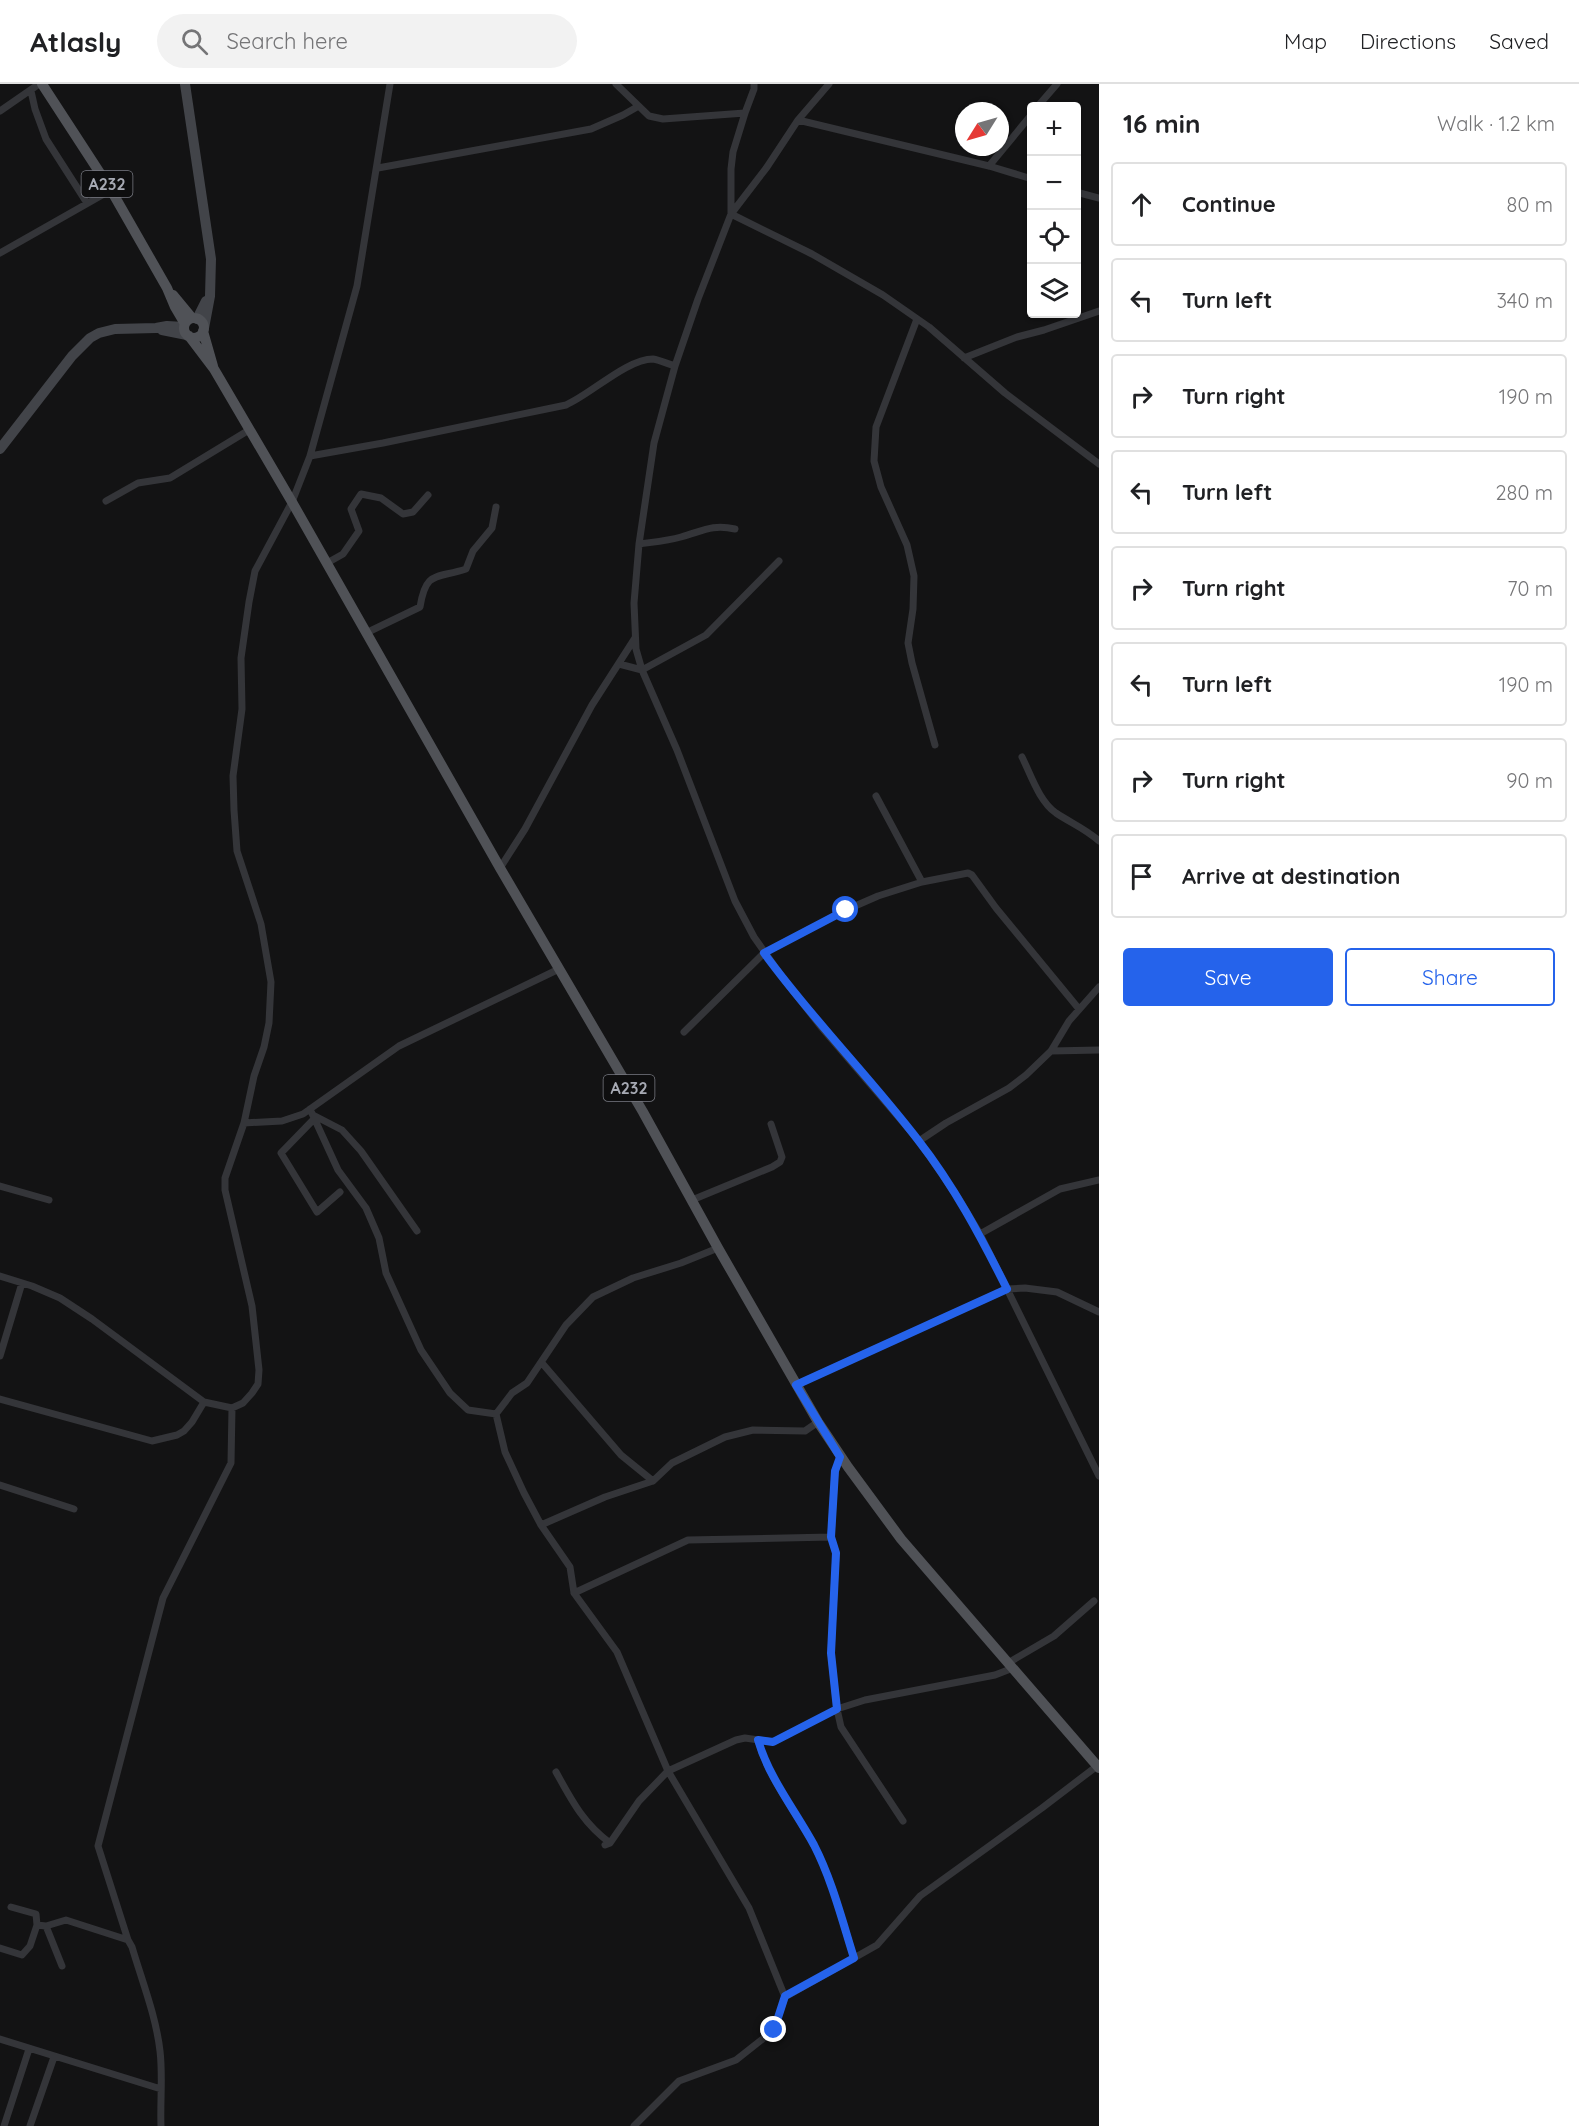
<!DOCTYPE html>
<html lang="en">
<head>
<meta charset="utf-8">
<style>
  :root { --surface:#fff; --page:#f2f2f2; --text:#202124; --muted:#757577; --line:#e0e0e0; --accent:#2563eb }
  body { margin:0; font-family:Quicksand,sans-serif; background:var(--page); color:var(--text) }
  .controls { position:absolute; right:18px; top:18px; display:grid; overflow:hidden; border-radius:6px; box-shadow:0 2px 4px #0004 }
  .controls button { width:54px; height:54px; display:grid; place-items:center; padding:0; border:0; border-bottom:2px solid var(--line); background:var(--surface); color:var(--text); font:30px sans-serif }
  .compass { position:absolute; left:955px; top:18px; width:54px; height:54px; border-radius:50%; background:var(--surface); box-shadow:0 2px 4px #0004; rotate:233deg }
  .stop { position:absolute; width:18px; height:18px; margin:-14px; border:4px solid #2563eb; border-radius:50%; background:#fff }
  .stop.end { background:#2563eb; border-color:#fff; box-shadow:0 2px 6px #0008 }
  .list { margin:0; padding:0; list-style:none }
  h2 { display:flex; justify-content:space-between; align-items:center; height:78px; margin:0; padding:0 24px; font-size:26px }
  h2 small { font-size:20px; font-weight:400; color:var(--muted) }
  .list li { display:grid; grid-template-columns:39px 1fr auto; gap:18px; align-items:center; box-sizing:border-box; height:84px; margin:0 12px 12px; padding:0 12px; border:2px solid var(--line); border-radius:6px }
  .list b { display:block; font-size:22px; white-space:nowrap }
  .list em { font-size:20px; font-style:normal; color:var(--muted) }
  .actions { display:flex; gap:12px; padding:18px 24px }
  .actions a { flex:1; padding:14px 0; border:2px solid var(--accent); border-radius:6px; text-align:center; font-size:21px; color:var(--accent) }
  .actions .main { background:var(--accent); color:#fff }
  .icon { flex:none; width:33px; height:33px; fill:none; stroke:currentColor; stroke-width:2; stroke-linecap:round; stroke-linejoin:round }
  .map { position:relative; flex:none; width:1099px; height:2042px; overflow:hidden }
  header { display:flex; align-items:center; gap:36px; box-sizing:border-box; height:84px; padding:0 30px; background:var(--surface); border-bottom:2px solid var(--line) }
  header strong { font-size:28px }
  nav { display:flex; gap:33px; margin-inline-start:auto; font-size:21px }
  .search { width:420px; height:54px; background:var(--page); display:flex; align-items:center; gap:15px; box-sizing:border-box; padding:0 21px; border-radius:33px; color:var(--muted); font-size:22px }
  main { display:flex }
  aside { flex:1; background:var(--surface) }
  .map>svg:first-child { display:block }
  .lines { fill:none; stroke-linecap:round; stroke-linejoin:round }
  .street { stroke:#343539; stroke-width:7 }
  .secondary { stroke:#424449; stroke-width:10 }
  .primary { stroke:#505257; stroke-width:10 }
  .route { stroke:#2563eb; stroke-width:8 }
  .labels { text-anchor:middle; stroke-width:5; stroke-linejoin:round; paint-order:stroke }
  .shield { fill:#0e0e0f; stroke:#787a82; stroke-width:1.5 }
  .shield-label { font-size:16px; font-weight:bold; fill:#a6a9b3 }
</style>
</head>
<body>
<header>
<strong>Atlasly</strong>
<div class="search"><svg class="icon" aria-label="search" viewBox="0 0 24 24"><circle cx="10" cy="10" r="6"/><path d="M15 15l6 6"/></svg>Search here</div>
<nav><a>Map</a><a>Directions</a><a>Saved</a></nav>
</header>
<main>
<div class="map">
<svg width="1099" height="2042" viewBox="0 0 1099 2042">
  <rect width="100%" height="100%" fill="#131314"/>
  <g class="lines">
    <path class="street" d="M616,0L649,32L663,35L745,29
      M754,0V5L745,29L733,68L731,85V130L698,215L675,282L654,359L639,460L634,519L636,565L642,586L677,666L735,817L754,853L783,894L822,944L919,1057L959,1115L980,1150L1099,1392
      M829,0L798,36L767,83L731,130L812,170L883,211L929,243L1005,309L1099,380
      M31,7L35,25L46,55L87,119
      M1038,22L1057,0
      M0,27L39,0
      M798,36L989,82L1032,95
      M989,82L1032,30
      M378,84L591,45L623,31L637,23
      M1076,108L1099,114
      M0,169L111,106
      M917,235L876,343L874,377L881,403L907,461L914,492L913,525L908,559L912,579L935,661
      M964,274L1017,253L1044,246L1099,227
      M310,372L383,359L566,321C591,310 627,275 653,275C660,276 668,280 675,282
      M106,417L138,399L170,394L249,346
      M639,460C653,458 667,457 681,453C703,447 712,440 735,445
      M327,479L343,470L359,447L351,425L361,410L381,414L403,430L413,428L428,411
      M366,549L420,523C426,486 436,495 466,485L473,467L492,444L496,423
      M619,580L642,586L706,551L779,477
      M1022,673C1031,691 1039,717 1056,729C1071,739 1086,745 1099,757
      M876,712L922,798
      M500,784L525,745L592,621L635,554
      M684,948L764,869L846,826L878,812L922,798L968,789L972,791L996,824L1079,925
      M1051,967L1099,966
      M310,1025L338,1086L366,1124L379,1154L386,1189L421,1266L450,1309L468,1326L496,1330L512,1309L527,1299L566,1241L593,1213L633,1194L681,1179L718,1164
      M313,1031L342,1046L361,1067L417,1147
      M314,1035L281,1069L317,1128L340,1108
      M244,1039L254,992L264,963L269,939L271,898L261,840L237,767L234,726L233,692L242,625L241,574L249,518L255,487L292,418L310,372L357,202L390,0
      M919,1057L946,1039L1009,1004L1026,991L1051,967L1069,937L1099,903
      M0,1102L49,1116
      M692,1116L772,1083L780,1078L782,1073L771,1040
      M980,1150L1060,1105L1099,1096
      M0,1192L32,1202L60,1214L92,1235L204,1318L232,1324L243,1319L252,1309L258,1300L259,1286L252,1222L225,1106V1094L244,1039L282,1037L303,1030L399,962L559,885
      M0,1272L22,1199
      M542,1279L621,1371L653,1397
      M796,1301L1007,1205L1025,1204L1057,1208L1099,1228
      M0,1315L152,1357L177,1351L184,1347L192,1338L204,1318
      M496,1330L505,1368L524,1409L541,1441L570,1483L574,1509L617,1568L668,1687L749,1824L785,1913
      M841,1373L835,1387L831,1453L836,1469L831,1569L837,1625L841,1643L903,1737
      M0,1401L74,1425
      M541,1441L605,1413L653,1397L672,1379L725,1353L753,1346L805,1347L818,1338
      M574,1509L688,1456L831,1453
      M1008,1579L1054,1552L1094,1517
      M758,1656C768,1694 795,1726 814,1761C832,1796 842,1836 854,1874
      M556,1688C572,1717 583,1739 610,1759
      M605,1761L610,1759L639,1717L668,1687L736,1656L745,1654L773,1658L837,1625L865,1616L995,1591L1013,1584
      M11,1823L36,1830L37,1841
      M46,1842L62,1882
      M0,1864L22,1871L30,1862L37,1841L46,1842L66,1836L128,1856
      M0,1955L161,2005
      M4,2042L29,1965
      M30,2042L54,1973
      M161,2042C160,2017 163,1992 160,1967C156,1932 142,1897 132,1863L128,1856L98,1762L163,1514L231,1379L232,1324
      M634,2042L679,1997L736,1976L774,1946L785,1913L877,1861L920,1812L1042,1724L1097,1682"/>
    <path class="secondary" d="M185,0L211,175L210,212L204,244
      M197,235L206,217
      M162,246L187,251
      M0,365L72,272L90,254L99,249L115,245L156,244L167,242L184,243"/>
    <path class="primary" d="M42,0L111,106L167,204L175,223L185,240
      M173,211L192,234
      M184 244a10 10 0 1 1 20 0a10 10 0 1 1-20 0Z
      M203,247L213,282
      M189,252L214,285L292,418L500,784L643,1028L718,1164L818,1338L848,1383L901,1455L1099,1684"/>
  </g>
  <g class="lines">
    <path class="route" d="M774,1946L785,1912L854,1874C842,1836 832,1796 814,1761C795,1726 769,1694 758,1656L773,1658L837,1625L831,1569L836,1469L831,1453L835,1387L840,1373L796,1301L1007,1205C981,1153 954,1102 918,1056C869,992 812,935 764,869L846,826"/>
  </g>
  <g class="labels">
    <g class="shield">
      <rect x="81.5" y="87" width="51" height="26" rx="4.5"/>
      <rect x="603.5" y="991" width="51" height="26" rx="4.5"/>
    </g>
    <g class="shield-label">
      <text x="107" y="106">A232</text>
      <text x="629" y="1010">A232</text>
    </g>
  </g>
</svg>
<div class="controls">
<button>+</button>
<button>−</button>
<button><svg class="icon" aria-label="locate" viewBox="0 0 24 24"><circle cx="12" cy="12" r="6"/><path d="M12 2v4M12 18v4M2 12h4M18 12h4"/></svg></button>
<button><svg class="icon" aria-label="layers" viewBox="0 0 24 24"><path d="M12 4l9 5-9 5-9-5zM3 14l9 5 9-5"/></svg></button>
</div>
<svg class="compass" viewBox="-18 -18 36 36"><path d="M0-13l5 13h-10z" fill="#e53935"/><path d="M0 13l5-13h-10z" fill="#757577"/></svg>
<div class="stop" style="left:846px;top:826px"></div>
<div class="stop end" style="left:774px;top:1946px"></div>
</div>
<aside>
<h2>16 min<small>Walk · 1.2 km</small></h2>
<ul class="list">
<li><svg class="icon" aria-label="ahead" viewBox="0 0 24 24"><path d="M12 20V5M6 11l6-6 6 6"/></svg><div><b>Continue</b></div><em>80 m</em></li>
<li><svg class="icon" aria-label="left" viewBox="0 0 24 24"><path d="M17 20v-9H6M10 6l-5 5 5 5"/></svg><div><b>Turn left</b></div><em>340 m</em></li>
<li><svg class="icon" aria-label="right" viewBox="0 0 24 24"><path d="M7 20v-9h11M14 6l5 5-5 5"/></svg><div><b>Turn right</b></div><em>190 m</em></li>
<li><svg class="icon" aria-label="left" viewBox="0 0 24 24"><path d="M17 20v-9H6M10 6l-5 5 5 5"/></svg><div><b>Turn left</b></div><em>280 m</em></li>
<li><svg class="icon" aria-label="right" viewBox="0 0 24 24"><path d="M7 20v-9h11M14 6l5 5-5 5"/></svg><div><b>Turn right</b></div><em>70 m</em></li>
<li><svg class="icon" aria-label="left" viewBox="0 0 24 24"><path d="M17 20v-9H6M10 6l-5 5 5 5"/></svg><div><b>Turn left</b></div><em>190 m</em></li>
<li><svg class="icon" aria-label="right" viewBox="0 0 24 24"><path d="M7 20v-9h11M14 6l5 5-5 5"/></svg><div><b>Turn right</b></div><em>90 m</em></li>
<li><svg class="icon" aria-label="arrive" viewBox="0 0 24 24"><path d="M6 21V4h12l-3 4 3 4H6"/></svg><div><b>Arrive at destination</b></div></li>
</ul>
<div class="actions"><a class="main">Save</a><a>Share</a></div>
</aside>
</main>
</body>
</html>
